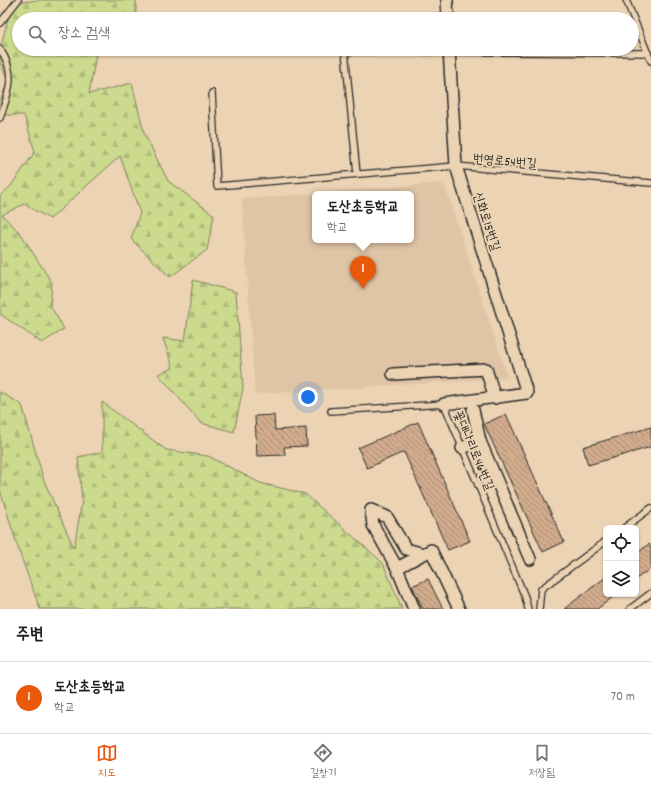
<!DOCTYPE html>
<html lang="ko">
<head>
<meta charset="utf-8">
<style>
  :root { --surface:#fff; --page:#f2f2f2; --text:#202124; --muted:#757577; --line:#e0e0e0; --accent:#ea580c }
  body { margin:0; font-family:Dekko,"Poor Story",sans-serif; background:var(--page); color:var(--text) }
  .controls { position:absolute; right:12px; bottom:12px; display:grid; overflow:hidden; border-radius:6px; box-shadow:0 1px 3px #0004 }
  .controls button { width:36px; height:36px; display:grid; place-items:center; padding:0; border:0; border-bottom:1px solid var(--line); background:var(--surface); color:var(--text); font:20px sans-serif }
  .you { position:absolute; left:308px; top:397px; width:14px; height:14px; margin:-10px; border:3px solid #fff; border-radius:50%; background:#1a73e8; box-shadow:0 0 0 6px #1a73e833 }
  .badge { display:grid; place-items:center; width:26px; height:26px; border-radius:50%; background:var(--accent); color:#fff; font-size:13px; font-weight:700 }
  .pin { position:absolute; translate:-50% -33px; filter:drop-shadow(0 1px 2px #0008) }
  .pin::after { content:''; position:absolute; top:21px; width:14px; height:12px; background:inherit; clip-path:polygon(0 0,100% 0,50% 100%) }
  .popup { position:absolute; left:312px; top:191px; width:102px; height:52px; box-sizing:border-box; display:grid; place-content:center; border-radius:6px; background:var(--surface); filter:drop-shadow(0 1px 3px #0005); font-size:13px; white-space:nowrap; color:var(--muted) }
  .popup b { font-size:15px; color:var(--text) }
  .popup::after { content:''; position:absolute; left:50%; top:100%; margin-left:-8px; border:8px solid transparent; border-top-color:var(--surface) }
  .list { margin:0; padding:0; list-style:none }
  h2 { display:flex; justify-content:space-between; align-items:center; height:52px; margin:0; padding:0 16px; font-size:17px }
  h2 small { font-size:13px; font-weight:400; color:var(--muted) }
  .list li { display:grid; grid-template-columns:26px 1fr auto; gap:12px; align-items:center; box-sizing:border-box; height:72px; padding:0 16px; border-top:1px solid var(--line) }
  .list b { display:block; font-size:15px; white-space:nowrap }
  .list p { margin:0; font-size:13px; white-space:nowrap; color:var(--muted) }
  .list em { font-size:13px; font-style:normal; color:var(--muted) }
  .icon { flex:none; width:22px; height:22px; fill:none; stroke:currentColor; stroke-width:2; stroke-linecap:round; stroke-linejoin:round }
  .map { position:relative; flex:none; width:651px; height:609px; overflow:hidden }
  .search { position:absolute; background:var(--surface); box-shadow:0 1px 3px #0004; left:12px; right:12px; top:12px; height:44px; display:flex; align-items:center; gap:10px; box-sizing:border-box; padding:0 14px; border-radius:22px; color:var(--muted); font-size:15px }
  .sheet { height:124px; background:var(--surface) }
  nav { display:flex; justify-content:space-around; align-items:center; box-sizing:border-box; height:56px; border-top:1px solid var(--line); background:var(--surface); font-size:11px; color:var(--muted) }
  nav a { display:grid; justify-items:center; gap:2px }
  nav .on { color:var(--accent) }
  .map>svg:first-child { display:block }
  .built { fill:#e0c4a6; fill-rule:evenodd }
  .forest { fill:url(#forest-firs); stroke:#7c825c }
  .building { fill:url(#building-back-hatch); stroke:#2b2b2b }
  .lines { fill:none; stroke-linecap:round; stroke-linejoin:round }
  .lane-casing { stroke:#2b2b2b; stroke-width:8 }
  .street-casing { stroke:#2b2b2b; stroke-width:14 }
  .lane { stroke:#ebd3b3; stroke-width:5.5 }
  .street { stroke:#ebd3b3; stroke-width:11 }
  .labels { text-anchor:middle; stroke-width:4; stroke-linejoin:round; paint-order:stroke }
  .street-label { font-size:13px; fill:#2b2b2b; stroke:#ebd3b3 }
</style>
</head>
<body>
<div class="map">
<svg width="651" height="609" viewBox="0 0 651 609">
  <defs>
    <pattern id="forest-firs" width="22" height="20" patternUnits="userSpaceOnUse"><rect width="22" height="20" fill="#ccda8e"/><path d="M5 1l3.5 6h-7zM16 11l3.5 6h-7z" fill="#afbb7b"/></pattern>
    <pattern id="building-back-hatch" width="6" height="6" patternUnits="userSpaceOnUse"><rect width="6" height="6" fill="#d2ac8d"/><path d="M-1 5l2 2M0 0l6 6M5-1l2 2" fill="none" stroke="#ab8c73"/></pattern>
  </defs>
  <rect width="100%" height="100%" fill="#ebd3b3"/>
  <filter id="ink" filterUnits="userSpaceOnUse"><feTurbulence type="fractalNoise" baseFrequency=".025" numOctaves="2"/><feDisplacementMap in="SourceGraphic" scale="8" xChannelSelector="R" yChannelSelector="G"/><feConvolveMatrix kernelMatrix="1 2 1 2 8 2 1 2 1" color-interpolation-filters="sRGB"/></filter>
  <g filter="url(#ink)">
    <path class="built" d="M444,183L508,378L255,394L242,199ZM315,194H411V240H315Z"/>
    <path class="forest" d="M39,0H136V19H19V49H97L89,94L132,83L144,133L168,181L214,215L207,250L170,277L131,239L140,213L120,156L50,219L24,204L2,215L21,234L52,283L50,305L64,329L42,343L0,314V196L10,187L35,152L24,115H0V101L8,81L0,63V50L12,3Z
      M193,280L236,292L243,388L234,432L201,423L158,374L173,368L163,338L185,341Z
      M0,392L22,405L44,481L74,548L82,501L78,457L102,452V402L166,450L208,456L260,483L305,494L383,563L402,609H40L19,551L0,490Z"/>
    <path class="building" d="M506,414L564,542L543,552L484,424Z
      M274,415L275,430L306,428L307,446L284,447L285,455L257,456L255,416Z
      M418,422L470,541L448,550L404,452L367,468L358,448Z
      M651,427V447L588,465L583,447Z
      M649,544L651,548V568L636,579V554Z
      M606,577V594H617L597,609H564Z
      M428,579L443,609H423L412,586Z"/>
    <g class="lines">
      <defs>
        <path id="lane" d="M626,0L651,61
          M0,23L18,0
          M0,49C17,74 9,92 0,118
          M212,93L217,186L456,166L651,183
          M357,174L345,51L648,53
          M331,411L444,404L525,597L528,609
          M624,528L651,508
          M539,609L541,589L606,541
          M630,609L651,593"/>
        <path id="street" d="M447,0L448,19
          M393,374L486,369L495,398
          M444,404L527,393L456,166L449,49
          M473,410L480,441
          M462,448L480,441L530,559
          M397,568L373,525L371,510L387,517L406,549L424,554
          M414,609L397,568L431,550L459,609"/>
      </defs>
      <use href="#lane" class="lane-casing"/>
      <use href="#street" class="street-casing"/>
      <use href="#lane" class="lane"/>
      <use href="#street" class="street"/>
    </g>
  </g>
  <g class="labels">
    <g class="street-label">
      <text transform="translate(505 160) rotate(5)" y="5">번영로54번길</text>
      <text transform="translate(488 221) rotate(72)" y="5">신화로15번길</text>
      <text transform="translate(475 450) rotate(67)" y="5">꽃대나리로46번길</text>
    </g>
  </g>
</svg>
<div class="controls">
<button><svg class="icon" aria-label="locate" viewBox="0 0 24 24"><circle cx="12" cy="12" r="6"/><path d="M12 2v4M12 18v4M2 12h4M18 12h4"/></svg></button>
<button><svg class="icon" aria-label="layers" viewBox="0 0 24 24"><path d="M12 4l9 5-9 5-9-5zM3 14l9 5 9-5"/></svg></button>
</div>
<div class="you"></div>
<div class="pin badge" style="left:363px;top:289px">1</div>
<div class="popup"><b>도산초등학교</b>학교</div>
<div class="search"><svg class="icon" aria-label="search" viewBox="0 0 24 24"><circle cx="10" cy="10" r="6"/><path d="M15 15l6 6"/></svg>장소 검색</div>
</div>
<section class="sheet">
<h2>주변<small></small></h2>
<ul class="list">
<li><span class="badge">1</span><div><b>도산초등학교</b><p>학교</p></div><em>70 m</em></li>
</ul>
</section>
<nav>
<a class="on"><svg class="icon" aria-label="map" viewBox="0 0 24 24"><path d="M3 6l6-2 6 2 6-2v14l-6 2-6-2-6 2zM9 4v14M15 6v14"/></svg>지도</a>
<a><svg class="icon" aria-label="directions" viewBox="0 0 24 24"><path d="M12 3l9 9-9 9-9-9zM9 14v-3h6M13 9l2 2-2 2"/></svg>길찾기</a>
<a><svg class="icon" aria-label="saved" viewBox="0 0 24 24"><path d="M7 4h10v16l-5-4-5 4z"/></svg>저장됨</a>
</nav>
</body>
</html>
